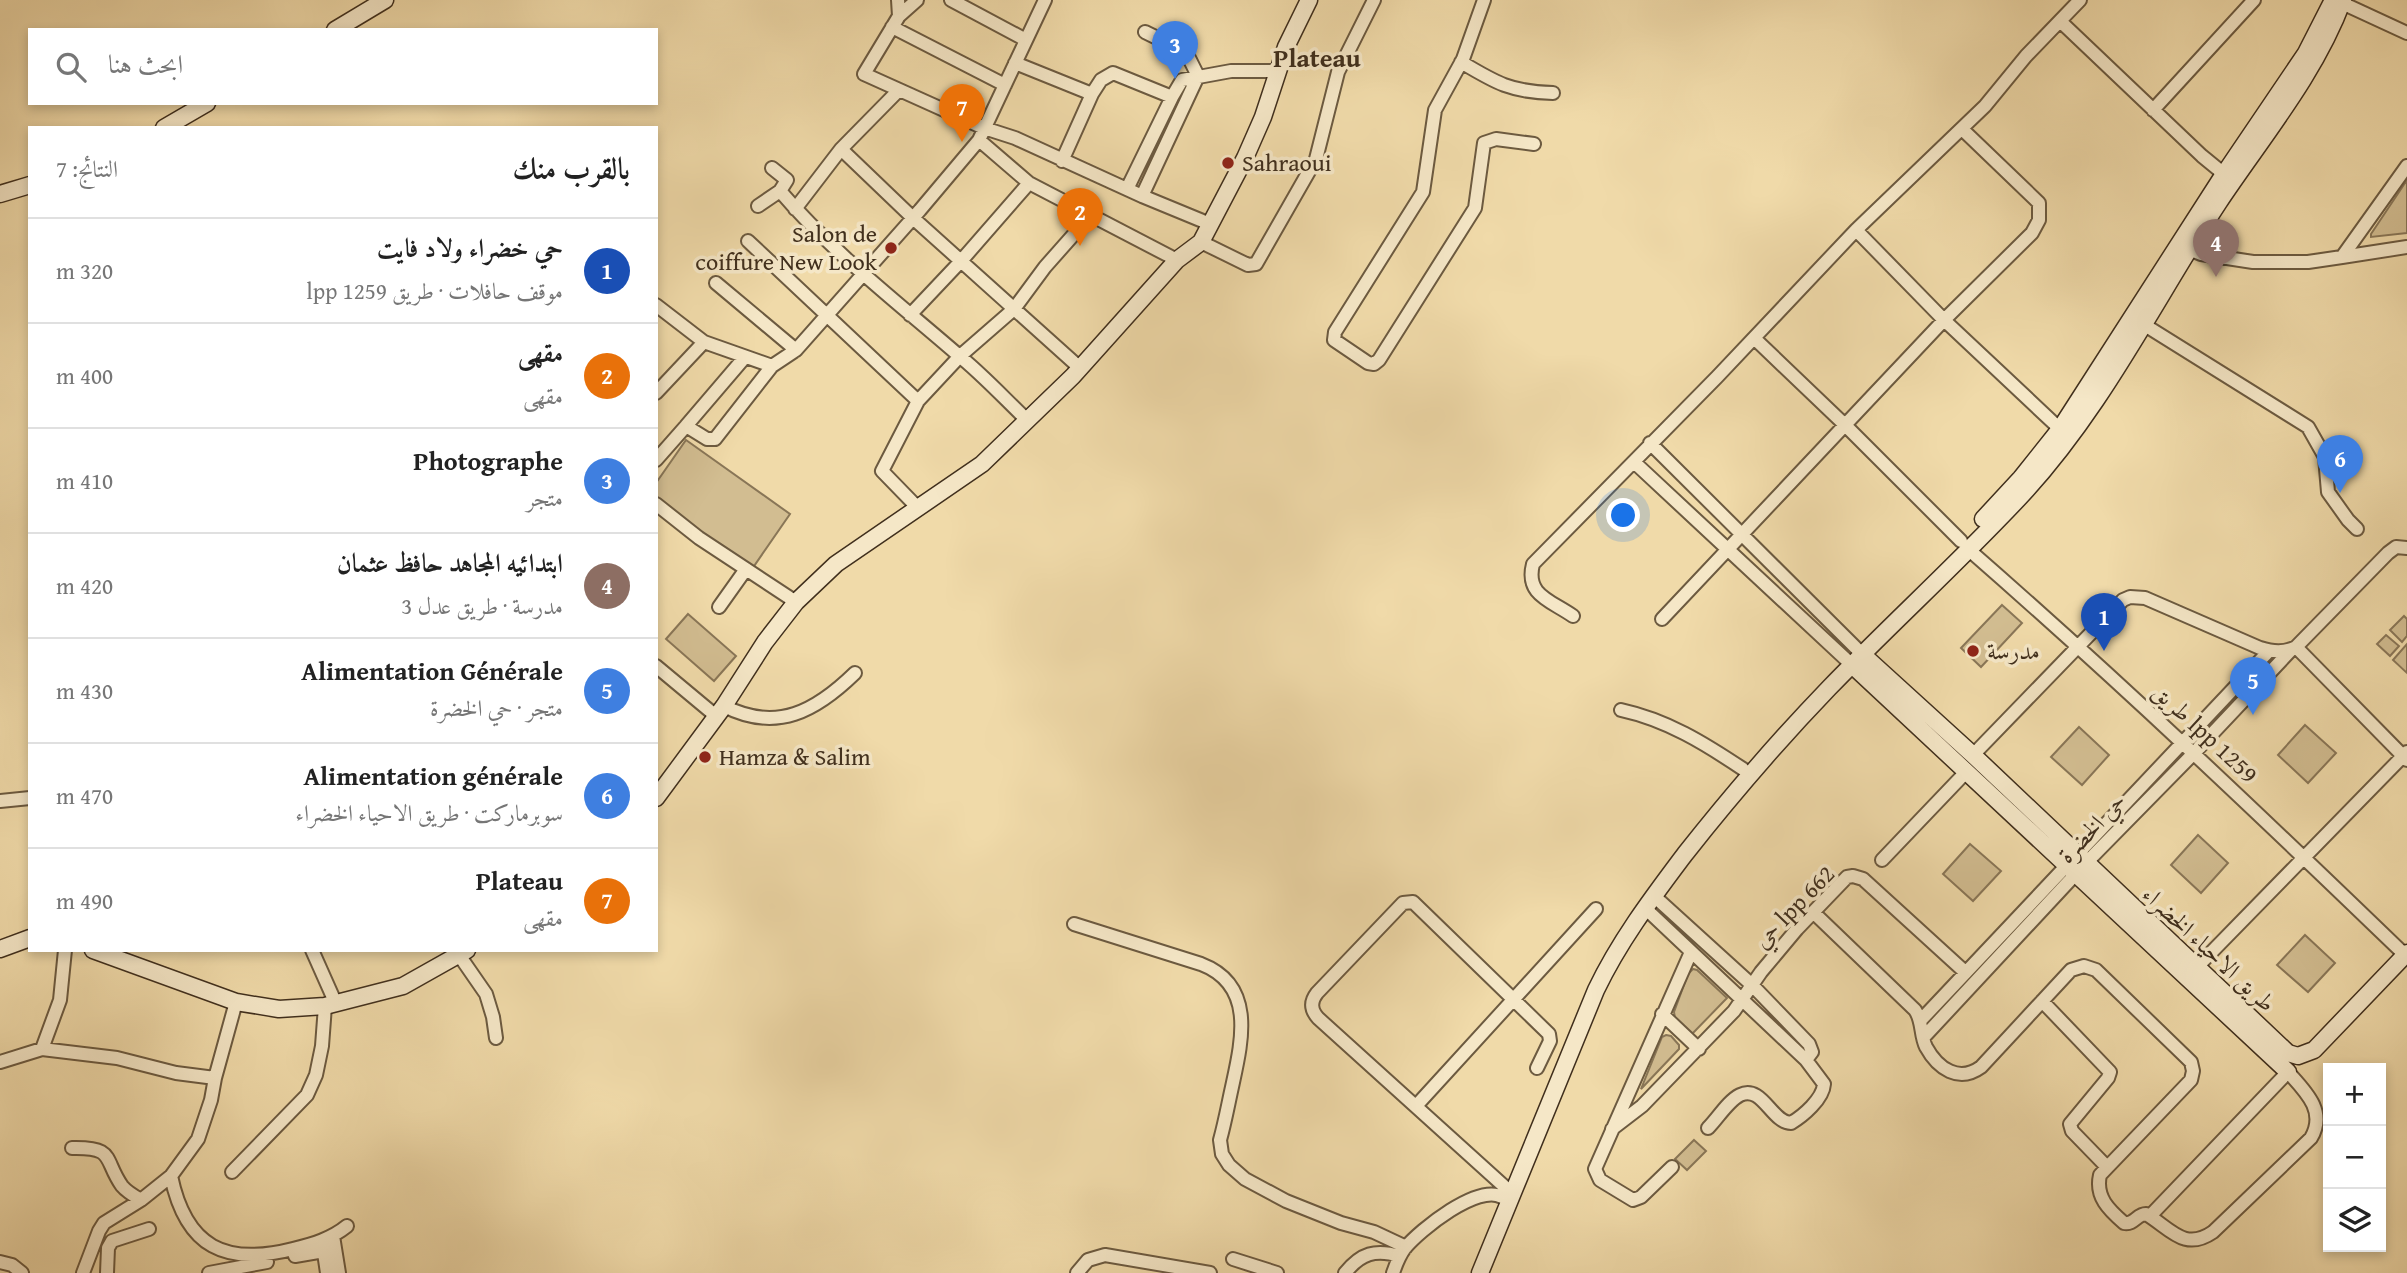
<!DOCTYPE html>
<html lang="ar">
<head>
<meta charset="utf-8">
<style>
  :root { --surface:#fff; --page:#f6f6f6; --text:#222; --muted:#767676; --line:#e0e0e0; --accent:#8f2418 }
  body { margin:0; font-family:"Gentium Book Plus",Amiri,serif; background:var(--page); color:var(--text); direction:rtl }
  .controls { position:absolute; right:21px; bottom:21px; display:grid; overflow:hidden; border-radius:0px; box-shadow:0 4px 10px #0003 }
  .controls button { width:63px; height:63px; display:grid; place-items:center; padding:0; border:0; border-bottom:2px solid var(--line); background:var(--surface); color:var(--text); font:35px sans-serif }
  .you { position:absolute; left:1624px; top:516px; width:24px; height:24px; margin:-18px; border:5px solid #fff; border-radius:50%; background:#1a73e8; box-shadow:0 0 0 10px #1a73e833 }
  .badge { display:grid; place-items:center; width:46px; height:46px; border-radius:50%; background:var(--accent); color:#fff; font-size:23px; font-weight:700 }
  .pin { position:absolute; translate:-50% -58px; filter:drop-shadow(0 2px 4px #0008) }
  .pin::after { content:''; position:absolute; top:37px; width:24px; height:21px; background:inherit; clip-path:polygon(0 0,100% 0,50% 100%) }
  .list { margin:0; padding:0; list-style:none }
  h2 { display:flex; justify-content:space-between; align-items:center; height:91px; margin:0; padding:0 28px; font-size:30px }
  h2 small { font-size:23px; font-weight:400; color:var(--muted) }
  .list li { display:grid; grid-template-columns:46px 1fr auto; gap:21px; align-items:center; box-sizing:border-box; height:105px; padding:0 28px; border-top:2px solid var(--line) }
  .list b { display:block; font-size:26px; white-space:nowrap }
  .list p { margin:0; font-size:23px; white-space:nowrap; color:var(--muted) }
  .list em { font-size:23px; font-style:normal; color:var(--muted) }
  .icon { flex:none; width:38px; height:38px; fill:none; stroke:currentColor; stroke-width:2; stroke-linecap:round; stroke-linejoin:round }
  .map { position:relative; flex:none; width:2407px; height:1273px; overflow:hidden; direction:ltr }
  .search { position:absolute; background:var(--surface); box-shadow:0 4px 10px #0003; left:28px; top:28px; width:630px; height:77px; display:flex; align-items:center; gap:18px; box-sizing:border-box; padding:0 24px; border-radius:0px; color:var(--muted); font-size:26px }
  .panel { position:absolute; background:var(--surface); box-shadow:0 4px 10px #0003; left:28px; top:126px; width:630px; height:826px; border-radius:0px; direction:rtl }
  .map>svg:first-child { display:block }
  .green { fill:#d2bd91; stroke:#897657; stroke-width:2 }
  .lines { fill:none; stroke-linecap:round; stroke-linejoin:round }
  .street-casing { stroke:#6c5a40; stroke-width:16 }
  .secondary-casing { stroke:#402f1d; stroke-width:19 }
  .street { stroke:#f5e7c7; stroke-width:12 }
  .secondary { stroke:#f5e7c7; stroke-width:16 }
  .poi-dot { fill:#8f2418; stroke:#f5e7c7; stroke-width:2.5 }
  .labels { text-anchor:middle; stroke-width:7; stroke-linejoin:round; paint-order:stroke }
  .poi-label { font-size:24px; fill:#402f1d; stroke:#f5e7c7; text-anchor:start }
  .street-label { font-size:24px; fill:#402f1d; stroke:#f5e7c7 }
  .neighbourhood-label { font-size:26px; font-weight:bold; fill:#402f1d; stroke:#f5e7c7 }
</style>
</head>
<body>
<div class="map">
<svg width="2407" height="1273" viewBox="0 0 2407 1273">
  <rect width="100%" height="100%" fill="#f0daa9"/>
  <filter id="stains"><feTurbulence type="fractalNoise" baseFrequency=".00286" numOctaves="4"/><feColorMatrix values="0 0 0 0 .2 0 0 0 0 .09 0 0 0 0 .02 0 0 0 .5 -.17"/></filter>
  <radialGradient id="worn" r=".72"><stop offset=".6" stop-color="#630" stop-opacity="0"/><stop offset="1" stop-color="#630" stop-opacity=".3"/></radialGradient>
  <path class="green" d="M2407,180V233L2371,237V234Z
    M686,440L790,514L752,569L656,500V483Z
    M2002,605L2022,623L1981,667L1961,648Z
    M688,614L736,656L714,681L666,639Z
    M2404,616L2407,619V636L2402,642L2390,630Z
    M2386,635L2399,646L2390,656L2377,644Z
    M2407,644V673L2393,660Z
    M2305,725L2336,753L2308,783L2278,755Z
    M2079,727L2109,755L2082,785L2051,757Z
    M2198,835L2228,863L2201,893L2171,865Z
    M1970,844L2001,871L1973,901L1943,874Z
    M2305,935L2335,963L2308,992L2277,965Z
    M1693,969L1697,970L1727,998L1692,1034L1675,1018L1674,1012L1688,974Z
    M1666,1035L1671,1036L1679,1045V1049L1641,1089L1662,1037Z
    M1694,1140L1706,1151L1687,1170L1675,1159Z"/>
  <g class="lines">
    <defs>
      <path id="street" d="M898,0L899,16L864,74L984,128L1015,138L1142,196L1210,224
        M951,0L1026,40
        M1484,0L1463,59L1435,110L1423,192L1335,332L1334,340L1368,363L1374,364L1379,360L1475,208L1484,143L1496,139L1534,144
        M2342,3L2407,33
        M899,16L917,0
        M2060,21L2202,156L2224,174
        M892,27L1005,85
        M1461,62C1496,83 1511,92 1553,93
        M1015,63L1092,94
        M2153,110L2254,0
        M979,140L1029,183L1177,260
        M841,149L913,218L1080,368
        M1062,161L1092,94L1101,80L1113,73L1172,97
        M1127,189L1172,97L1182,80L1231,71H1278
        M780,191C832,252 897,302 957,354C982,374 1004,398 1027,420
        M1142,196L1198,76L1186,52L1145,32
        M758,206L780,191L787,180L772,168
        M795,209L841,149L899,90
        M2196,228L2224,258
        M1856,230L1944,320L2060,429
        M748,241L918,401
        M1201,242L1248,265L1256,264L1316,159L1338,72L1374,0
        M2181,246L2201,254L2253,262H2308L2342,257L2407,166
        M2342,257L2407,247
        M716,283L796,350
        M656,305L704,342L772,366
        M910,315L961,261L1029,183
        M2143,324L2308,427L2325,457L2328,492L2348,520L2357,529
        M1754,338L1845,425L1961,541
        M656,393L704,342
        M686,426L745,357
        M1650,443L1862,654
        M656,460L686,426L707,439H715L772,366L796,350L920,210L979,140L1045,0
        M1634,462L1852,665
        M656,504L699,538L796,602
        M918,508L882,471L918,401L960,356L1014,309L1045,267L1091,215
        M1968,549C2118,680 2262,817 2405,955
        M719,607L746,569
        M1573,616C1550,600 1525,595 1533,564L1717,377L1856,230L1985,106L2026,56L2080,0
        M1662,619L1944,320L2032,233L2039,220V203L1962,129
        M2296,647L2407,760
        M656,666L716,716
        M724,706C777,733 816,711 855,673
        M1621,710C1667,720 1704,743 1743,769
        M1973,755L2123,600L2130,597L2145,598L2260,648C2273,652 2284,653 2296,647L2388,553L2396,547L2407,548
        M0,801L30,798
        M1882,860L1967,771
        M1654,896L1752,985L1809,1044L1812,1052L1806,1060
        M1645,908L1806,1060L1824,1084C1823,1099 1803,1116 1791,1123C1772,1123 1762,1084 1740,1095C1728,1101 1718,1118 1708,1128
        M1813,912L1915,1010C1923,1021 1920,1035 1926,1047C1938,1069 1959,1083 1981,1067L2071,970L2084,966L2096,970L2191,1062L2193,1071L2191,1080L2100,1175C2095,1197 2109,1210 2124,1223C2134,1225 2137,1214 2146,1214C2170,1228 2184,1252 2213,1232L2311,1138C2327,1111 2305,1091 2288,1072L2150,1216
        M1074,924L1201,964C1256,985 1242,1041 1232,1087C1228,1105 1225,1122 1220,1140L1222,1154L1229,1165L1245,1179L1286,1201L1341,1223L1374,1232L1406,1247
        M312,950L336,1004
        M459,955L486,994L493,1017L496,1038
        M2196,968L2407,752
        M2042,1001L2110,1072L2108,1078L2070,1124L2072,1131L2107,1167
        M1662,1014L1699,1049
        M1920,1021L2269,651
        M1923,1038L2085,864L2194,753L2292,649
        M42,1049L60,1000L65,950
        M0,1062L42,1049L117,1058L176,1073L215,1078
        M1416,1106L1596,909
        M1612,1129L1642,1106L1734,1011L1761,972L1797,929L1847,877L1853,876L1863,879L1965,972
        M72,1148C116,1147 103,1159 122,1186C127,1192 134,1196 141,1200
        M1672,1167L1641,1197L1633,1200L1600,1180L1595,1169L1691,952
        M232,1172L307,1095L316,1075L322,1046L325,1006
        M171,1176C186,1248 226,1266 293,1249C313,1244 331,1239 347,1226
        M1506,1188L1318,1018C1311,1010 1310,1002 1317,993L1403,903L1413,902L1549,1034L1550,1041L1537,1068
        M333,1236L339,1273
        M323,1246L327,1273
        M295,1256L324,1251
        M1233,1259L1277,1273
        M0,1262L12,1265L22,1273
        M83,1273L99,1231L104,1223L141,1200L171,1176L198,1139L211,1100L215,1078L236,1002
        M107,1273L108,1248L112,1241L149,1229
        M209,1273L267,1262
        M1077,1273L1088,1260L1105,1255L1210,1273
        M1345,1273C1361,1253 1375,1249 1400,1256
        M1393,1273C1396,1264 1399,1256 1405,1248C1420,1230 1478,1183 1502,1197"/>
      <path id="secondary" d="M335,30L385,0
        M164,128L207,103
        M0,194L30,185
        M1983,519L2021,478L2060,429L2224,174L2306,53L2333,0
        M1862,654L1973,755L2288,1053L2298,1056L2314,1050L2407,953
        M1852,665L2288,1072
        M656,798L724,706L765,642L796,602L836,564L982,464L1073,376L1177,260L1201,242L1245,158L1263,117L1286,47L1309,0
        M0,949L30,938
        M93,950L236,1002L279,1009L325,1006L403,986L467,950
        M1480,1273L1596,990C1620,940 1652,898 1685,854C1730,797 1778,741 1829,688C1891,624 1958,563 2019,498C2101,411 2154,301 2219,202C2263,136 2315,75 2343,0"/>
    </defs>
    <use href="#street" class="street-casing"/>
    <use href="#secondary" class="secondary-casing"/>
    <use href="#street" class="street"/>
    <use href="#secondary" class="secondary"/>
  </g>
  <g class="poi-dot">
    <circle cx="1228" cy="163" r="7"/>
    <circle cx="891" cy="248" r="7"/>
    <circle cx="1973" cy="651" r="7"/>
    <circle cx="705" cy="757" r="7"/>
  </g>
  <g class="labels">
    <g class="poi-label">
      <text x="1242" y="171">Sahraoui</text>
      <text x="877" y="242" text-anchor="end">Salon de<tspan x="877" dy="28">coiffure New Look</tspan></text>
      <text x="1987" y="659">مدرسة</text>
      <text x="719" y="765">Hamza &amp; Salim</text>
    </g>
    <g class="street-label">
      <text transform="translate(2205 733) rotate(43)" y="8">طريق lpp 1259</text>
      <text transform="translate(2092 828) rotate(-46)" y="8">حي الخضرة</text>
      <text transform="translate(1794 907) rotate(-46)" y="8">حي lpp 662</text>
      <text transform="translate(2209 949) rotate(43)" y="8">طريق الاحياء الخضراء</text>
    </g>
    <g class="neighbourhood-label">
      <text x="1317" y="67">Plateau</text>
    </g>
  </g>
  <rect width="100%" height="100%" filter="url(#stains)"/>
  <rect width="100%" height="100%" fill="url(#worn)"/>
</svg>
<div class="controls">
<button>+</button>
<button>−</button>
<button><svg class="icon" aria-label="layers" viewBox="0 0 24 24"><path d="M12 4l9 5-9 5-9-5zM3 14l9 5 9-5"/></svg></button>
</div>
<div class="you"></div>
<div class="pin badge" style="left:2104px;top:651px;background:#1a4fb4">1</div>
<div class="pin badge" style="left:1080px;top:246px;background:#e8710a">2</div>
<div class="pin badge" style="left:1175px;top:79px;background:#3f7fe0">3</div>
<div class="pin badge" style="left:2216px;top:277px;background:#8d6e63">4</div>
<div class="pin badge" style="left:2253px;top:715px;background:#3f7fe0">5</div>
<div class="pin badge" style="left:2340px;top:493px;background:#3f7fe0">6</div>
<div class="pin badge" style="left:962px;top:142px;background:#e8710a">7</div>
<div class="search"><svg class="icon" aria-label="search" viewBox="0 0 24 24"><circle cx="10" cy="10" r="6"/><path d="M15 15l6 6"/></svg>ابحث هنا</div>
<section class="panel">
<h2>بالقرب منك<small>النتائج: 7</small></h2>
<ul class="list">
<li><span class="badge" style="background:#1a4fb4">1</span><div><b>حي خضراء ولاد فايت</b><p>موقف حافلات · طريق lpp 1259</p></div><em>320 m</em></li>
<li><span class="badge" style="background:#e8710a">2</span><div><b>مقهى</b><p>مقهى</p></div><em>400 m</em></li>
<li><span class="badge" style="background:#3f7fe0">3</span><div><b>Photographe</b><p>متجر</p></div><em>410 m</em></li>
<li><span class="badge" style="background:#8d6e63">4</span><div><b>ابتدائيه المجاهد حافظ عثمان</b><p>مدرسة · طريق عدل 3</p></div><em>420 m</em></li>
<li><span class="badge" style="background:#3f7fe0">5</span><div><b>Alimentation Générale</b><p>متجر · حي الخضرة</p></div><em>430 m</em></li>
<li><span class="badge" style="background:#3f7fe0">6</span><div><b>Alimentation générale</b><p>سوبرماركت · طريق الاحياء الخضراء</p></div><em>470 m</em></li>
<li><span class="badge" style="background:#e8710a">7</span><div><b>Plateau</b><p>مقهى</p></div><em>490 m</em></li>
</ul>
</section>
</div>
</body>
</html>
